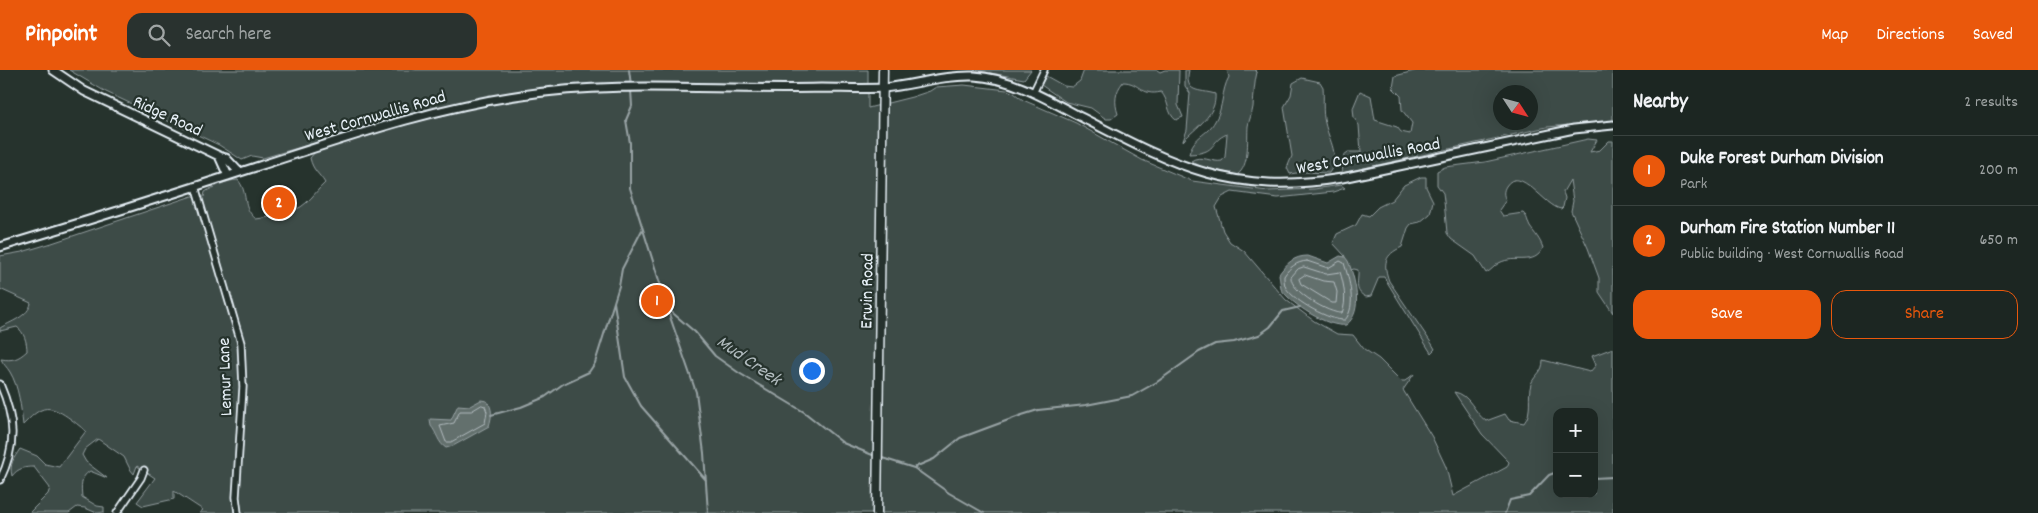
<!DOCTYPE html>
<html lang="en">
<head>
<meta charset="utf-8">
<style>
  :root { --surface:#1c2622; --page:#29322f; --text:#f1f3f6; --muted:#a0a5a5; --line:#3a4340; --accent:#ea580c }
  body { margin:0; font-family:Dekko,sans-serif; background:var(--page); color:var(--text) }
  .controls { position:absolute; right:15px; bottom:15px; display:grid; overflow:hidden; border-radius:10px; box-shadow:0 5px 20px #0002 }
  .controls button { width:45px; height:45px; display:grid; place-items:center; padding:0; border:0; border-bottom:1px solid var(--line); background:var(--surface); color:var(--text); font:25px sans-serif }
  .compass { position:absolute; left:1493px; top:15px; width:45px; height:45px; border-radius:50%; background:var(--surface); box-shadow:0 5px 20px #0002; rotate:126deg }
  .you { position:absolute; left:811px; top:300px; width:18px; height:18px; margin:-12px; border:4px solid #fff; border-radius:50%; background:#1a73e8; box-shadow:0 0 0 8px #1a73e833 }
  .badge { display:grid; place-items:center; width:32px; height:32px; border-radius:50%; background:var(--accent); color:#fff; font-size:16px; font-weight:700 }
  .pin { position:absolute; translate:-50% -50%; border:2px solid #fff; box-shadow:0 1px 5px #0006 }
  .list { margin:0; padding:0; list-style:none }
  h2 { display:flex; justify-content:space-between; align-items:center; height:65px; margin:0; padding:0 20px; font-size:21px }
  h2 small { font-size:16px; font-weight:400; color:var(--muted) }
  .list li { display:grid; grid-template-columns:32px 1fr auto; gap:15px; align-items:center; box-sizing:border-box; height:70px; padding:0 20px; border-top:1px solid var(--line) }
  .list b { display:block; font-size:19px; white-space:nowrap }
  .list p { margin:0; font-size:16px; white-space:nowrap; color:var(--muted) }
  .list em { font-size:16px; font-style:normal; color:var(--muted) }
  .actions { display:flex; gap:10px; padding:15px 20px }
  .actions a { flex:1; padding:11px 0; border:1px solid var(--accent); border-radius:15px; text-align:center; font-size:18px; color:var(--accent) }
  .actions .main { background:var(--accent); color:#fff }
  .icon { flex:none; width:28px; height:28px; fill:none; stroke:currentColor; stroke-width:2; stroke-linecap:round; stroke-linejoin:round }
  .map { position:relative; flex:none; width:1613px; height:443px; overflow:hidden }
  header { display:flex; align-items:center; gap:30px; box-sizing:border-box; height:70px; padding:0 25px; background:var(--accent); color:#fff }
  header strong { font-size:24px }
  nav { display:flex; gap:28px; margin-inline-start:auto; font-size:18px }
  .search { width:350px; height:45px; background:var(--page); display:flex; align-items:center; gap:12px; box-sizing:border-box; padding:0 18px; border-radius:15px; color:var(--muted); font-size:19px }
  main { display:flex }
  aside { flex:1; background:var(--surface) }
  .map>svg:first-child { display:block }
  .green { fill:#3e4b47; stroke:#939ea0; fill-rule:evenodd }
  .water { fill:#636f6d; stroke:#98a3a5 }
  .lines { fill:none; stroke-linecap:round; stroke-linejoin:round }
  .shore { stroke:#b3bdc0; stroke-width:1 }
  .stream { stroke:#98a3a5; stroke-width:2 }
  .minor-casing { stroke:#e8f1f8; stroke-width:9 }
  .tertiary-casing { stroke:#e8f1f8; stroke-width:11 }
  .secondary-casing { stroke:#e8f1f8; stroke-width:11 }
  .minor { stroke:#26332d; stroke-width:5.5 }
  .tertiary { stroke:#26332d; stroke-width:7 }
  .secondary { stroke:#26332d; stroke-width:8 }
  .labels { text-anchor:middle; stroke-width:4.5; stroke-linejoin:round; paint-order:stroke }
  .street-label { font-size:18px; fill:#e8f1f8; stroke:#26332d }
  .water-label { font-size:19px; font-style:italic; fill:#b3bdc0; stroke:#26332d }
</style>
</head>
<body>
<header>
<strong>Pinpoint</strong>
<div class="search"><svg class="icon" aria-label="search" viewBox="0 0 24 24"><circle cx="10" cy="10" r="6"/><path d="M15 15l6 6"/></svg>Search here</div>
<nav><a>Map</a><a>Directions</a><a>Saved</a></nav>
</header>
<main>
<div class="map">
<svg width="1613" height="443" viewBox="0 0 1613 443">
  <rect width="100%" height="100%" fill="#26332d"/>
  <filter id="ink" filterUnits="userSpaceOnUse"><feTurbulence type="fractalNoise" baseFrequency=".02" numOctaves="2"/><feDisplacementMap in="SourceGraphic" scale="10" xChannelSelector="R" yChannelSelector="G"/><feConvolveMatrix kernelMatrix="1 2 1 2 8 2 1 2 1" color-interpolation-filters="sRGB"/></filter>
  <g filter="url(#ink)">
    <path class="green" d="M69,0H868V38L912,27L930,21L936,17L964,15L1007,20L1014,23L1023,30L1076,53L1142,90L1192,111L1268,121L1314,119L1341,115L1345,118L1333,122L1278,128L1232,122L1222,127L1216,137L1223,161L1230,172L1244,181L1286,230L1314,251L1337,264L1353,265L1364,279L1379,289L1401,311H1405L1414,304L1403,320L1432,367L1446,397L1453,426L1507,397L1509,392L1482,364L1454,322C1470,324 1474,343 1486,351L1505,344L1509,350L1524,353C1533,342 1527,326 1531,314C1535,304 1543,303 1543,290L1590,302L1596,295L1592,286L1613,278V443H199L203,440L174,421V429L143,436L137,432L155,408L137,396L134,404L130,399L124,387L98,369L85,379L82,385L86,392L107,408L90,401C80,407 81,416 82,427L97,436L104,437V442L97,443L85,438L77,437L69,443H29L48,424L50,418L34,397C25,397 18,398 12,406C9,394 14,388 20,379L37,386L45,394L59,397L86,361C75,353 55,333 41,340C34,343 28,350 23,355C21,338 19,317 10,302C7,297 3,294 1,289C13,291 18,289 27,281C27,272 24,262 17,257L0,261V258C10,252 29,246 31,233L0,219V186L22,182L52,173L195,125L197,129L204,127L205,122C213,117 227,110 238,110C249,123 241,137 256,149C271,147 294,144 306,133C313,127 318,119 325,113C319,103 313,101 310,88L316,81L311,74L263,88L252,86L242,90L219,75L106,22ZM1557,342H1594V424H1557Z
      M974,0H1031L1024,9Z
      M1084,0H1157L1160,2L1165,0H1179L1178,35L1183,47L1176,50C1167,44 1169,30 1161,22C1141,27 1140,12 1123,12C1115,22 1114,32 1118,44L1111,49H1106L1091,38L1066,32L1041,15L1046,6L1064,16L1072,17L1080,11Z
      M1185,0H1189C1184,24 1199,19 1215,24C1217,45 1196,57 1183,71L1187,60L1190,23L1185,16Z
      M1227,0H1255L1257,2C1254,14 1254,25 1253,37C1252,44 1249,50 1248,56C1247,70 1250,96 1237,105L1202,97L1191,91C1201,84 1212,93 1222,91L1225,87L1227,64C1208,72 1219,83 1189,84C1194,65 1207,66 1215,51C1224,37 1221,21 1229,7Z
      M1418,0H1613V51L1547,57L1342,103L1344,85L1348,82H1361L1359,55L1354,48L1353,38L1360,21L1371,26L1375,50L1397,57L1401,62L1410,64L1412,53L1402,40L1401,26L1393,18L1395,6ZM1500,22H1530V52H1500Z
      M1302,8L1320,12L1323,17C1324,28 1322,42 1325,53C1329,71 1341,86 1329,103L1303,102L1290,104L1287,98L1292,86L1284,37L1291,25L1293,13Z
      M1588,69L1597,70L1590,82L1600,80L1609,71H1613V243L1599,222V208L1588,178L1571,141L1573,131L1570,110L1563,122L1565,128L1563,137L1561,139C1545,137 1520,94 1506,116C1503,121 1503,125 1506,130L1499,140L1503,146L1523,143C1528,147 1527,151 1530,157C1535,164 1540,169 1543,178C1534,197 1516,184 1499,193C1494,196 1492,200 1486,203L1475,186L1451,169L1447,163L1444,131L1443,123L1437,115V101L1445,97L1485,92Z
      M1421,107H1426V117L1433,131L1430,144L1420,152L1411,154L1408,158L1402,177C1384,185 1383,194 1389,211L1432,274L1435,279L1431,283L1384,207H1379L1371,226L1366,227C1353,221 1359,211 1358,200L1354,199L1347,201L1342,196L1345,186L1333,173L1337,164L1356,155L1362,144L1369,146L1378,137L1392,130L1404,115Z"/>
    <path class="water" d="M1308,186L1328,193L1340,186L1345,187L1348,191C1355,208 1364,242 1346,255C1328,258 1291,234 1281,219L1279,204C1287,193 1294,186 1308,186Z
      M481,330L487,331C493,339 492,346 489,356L453,376L446,378C438,373 437,363 431,356L430,349L451,350L458,335L470,336Z"/>
    <g class="lines">
      <path class="shore" d="M1307,191L1328,198L1340,191L1344,193C1349,209 1357,236 1345,250C1330,251 1294,231 1286,218C1284,214 1284,210 1284,206C1290,197 1296,192 1307,191Z
        M1304,197L1326,204L1340,202C1344,214 1347,231 1342,243C1329,244 1290,221 1291,207L1298,199Z
        M1305,205L1323,211L1334,212L1337,222L1336,233H1332L1301,214L1299,209Z
        M482,335L485,336L487,342L485,353L451,372H446L440,356L454,353L460,341H471Z"/>
      <path class="stream" d="M629,0L631,15
        M631,20L632,36L626,50L630,73V118L668,239L695,262L715,286L739,303L804,342L843,373L875,386
        M614,232L625,307L641,336L706,410
        M668,241L696,322L704,383L708,443
        M491,345L521,337L545,327L563,314L589,302L595,293L619,216L622,199L642,160
        M879,387L914,398L949,423L984,443
        M915,397L934,389L960,368L1022,345L1038,340L1086,335L1132,326L1157,312L1199,282L1215,274L1234,272L1259,265L1270,257L1283,241L1300,237
        M1594,408L1613,407
        M1505,443L1510,430L1529,426L1549,405L1557,402"/>
      <defs>
        <path id="minor" d="M1033,23L1044,0
          M195,116L241,273L243,317L236,427L238,443
          M0,314C15,349 17,375 0,410
          M117,443L141,408L144,400"/>
        <path id="tertiary" d="M53,0L84,21L219,86L226,88L239,102
          M219,86L228,106
          M0,177C87,151 173,124 259,96C346,68 431,38 522,25C620,10 722,21 821,18C842,18 863,19 884,18C914,15 942,5 974,6C1011,8 1045,28 1077,45C1174,95 1229,126 1342,108L1574,59L1613,55"/>
        <path id="secondary" d="M877,443L883,0"/>
      </defs>
      <use href="#minor" class="minor-casing"/>
      <use href="#tertiary" class="tertiary-casing"/>
      <use href="#secondary" class="secondary-casing"/>
      <use href="#minor" class="minor"/>
      <use href="#tertiary" class="tertiary"/>
      <use href="#secondary" class="secondary"/>
    </g>
  </g>
  <g class="labels">
    <g class="street-label">
      <text transform="translate(168 45) rotate(25)" y="6">Ridge Road</text>
      <text transform="translate(375 45) rotate(-16)" y="6">West Cornwallis Road</text>
      <text transform="translate(1368 85) rotate(-10)" y="6">West Cornwallis Road</text>
      <text transform="translate(866 221) rotate(-89)" y="6">Erwin Road</text>
      <text transform="translate(224 307) rotate(-92)" y="6">Lemur Lane</text>
    </g>
    <g class="water-label">
      <text transform="translate(750 289) rotate(35)" y="7">Mud Creek</text>
    </g>
  </g>
</svg>
<div class="controls">
<button>+</button>
<button>−</button>
</div>
<svg class="compass" viewBox="-18 -18 36 36"><path d="M0-13l5 13h-10z" fill="#e53935"/><path d="M0 13l5-13h-10z" fill="#a0a5a5"/></svg>
<div class="you"></div>
<div class="pin badge" style="left:657px;top:231px">1</div>
<div class="pin badge" style="left:279px;top:133px">2</div>
</div>
<aside>
<h2>Nearby<small>2 results</small></h2>
<ul class="list">
<li><span class="badge">1</span><div><b>Duke Forest Durham Division</b><p>Park</p></div><em>200 m</em></li>
<li><span class="badge">2</span><div><b>Durham Fire Station Number 11</b><p>Public building · West Cornwallis Road</p></div><em>650 m</em></li>
</ul>
<div class="actions"><a class="main">Save</a><a>Share</a></div>
</aside>
</main>
</body>
</html>
